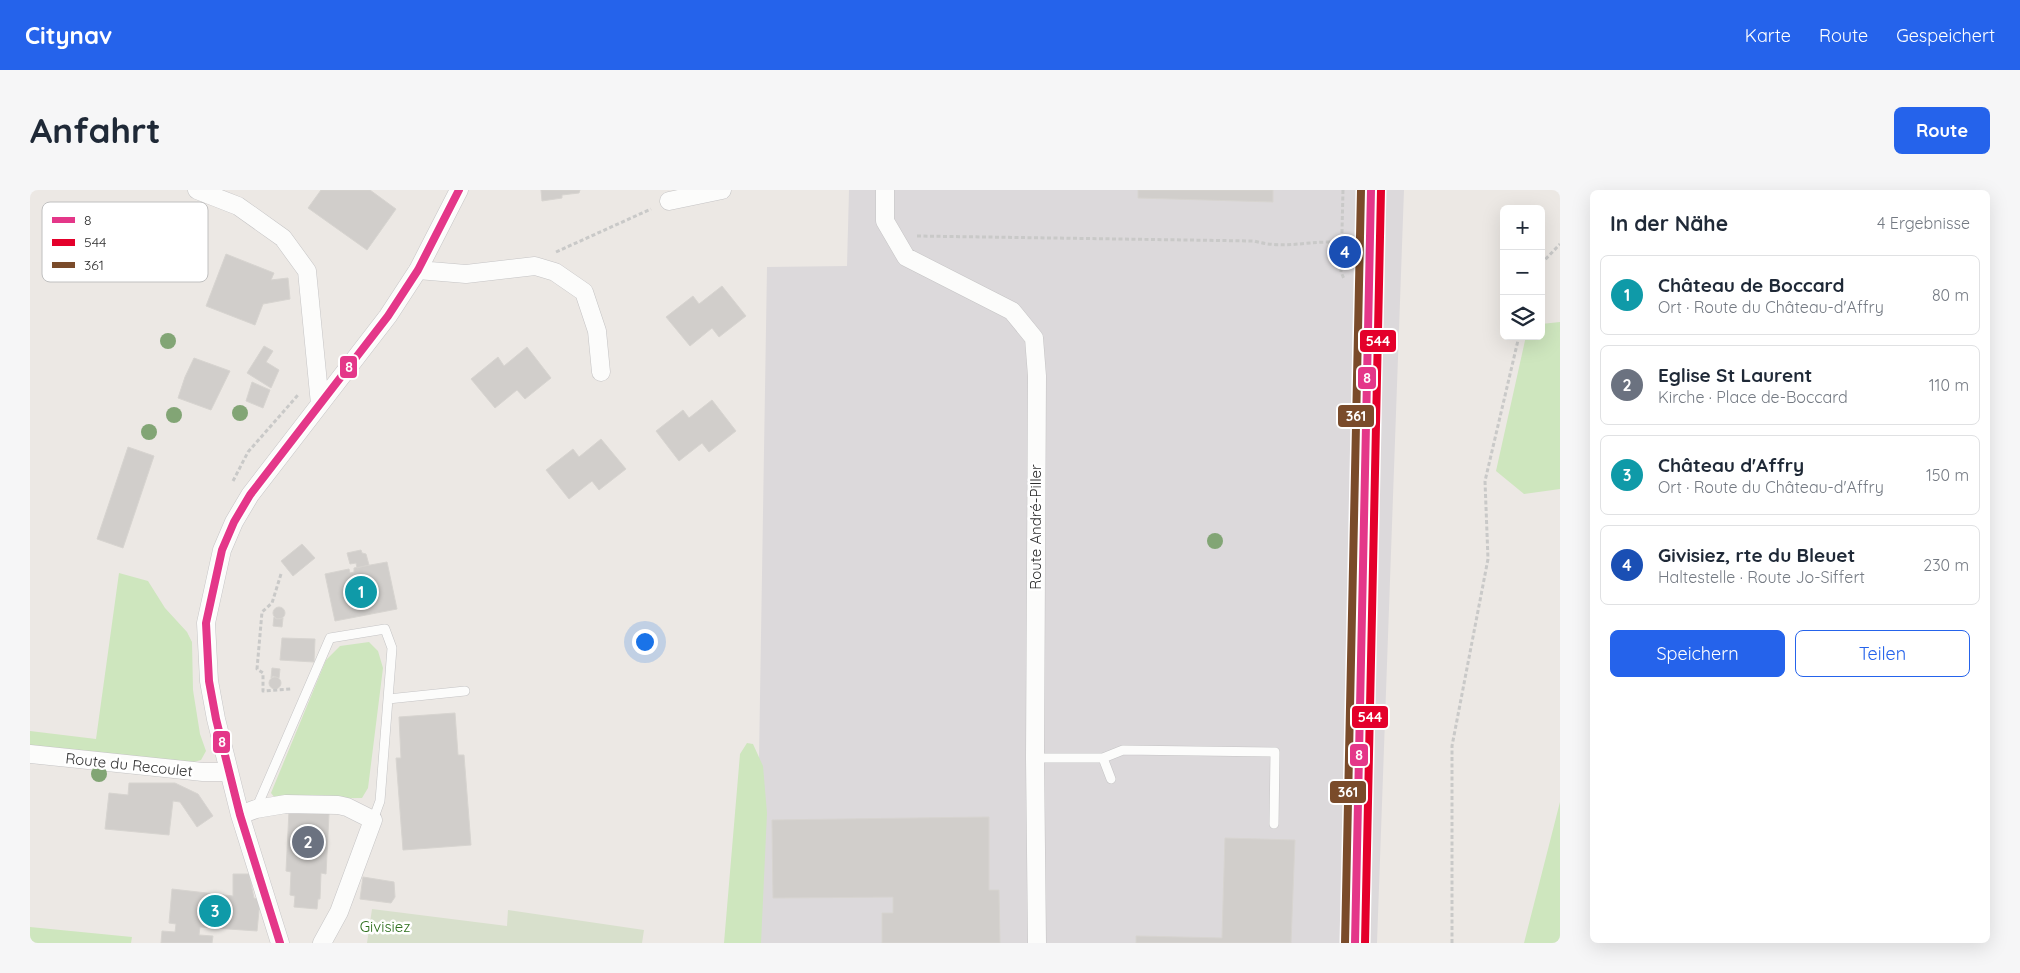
<!DOCTYPE html>
<html lang="de">
<head>
<meta charset="utf-8">
<style>
  :root { --surface:#fff; --page:#f6f6f7; --text:#1f2937; --muted:#747a83; --line:#e0e1e3; --accent:#2563eb }
  body { margin:0; font-family:Quicksand,sans-serif; background:var(--page); color:var(--text) }
  .controls { position:absolute; right:15px; top:15px; display:grid; overflow:hidden; border-radius:8px; box-shadow:0 5px 20px #0002 }
  .controls button { width:45px; height:45px; display:grid; place-items:center; padding:0; border:0; border-bottom:1px solid var(--line); background:var(--surface); color:var(--text); font:25px sans-serif }
  .you { position:absolute; left:614px; top:451px; width:18px; height:18px; margin:-12px; border:4px solid #fff; border-radius:50%; background:#1a73e8; box-shadow:0 0 0 8px #1a73e833 }
  .badge { display:grid; place-items:center; width:32px; height:32px; border-radius:50%; background:var(--accent); color:#fff; font-size:16px; font-weight:700 }
  .pin { position:absolute; translate:-50% -50%; border:2px solid #fff; box-shadow:0 1px 5px #0006 }
  .list { margin:0; padding:0; list-style:none }
  h2 { display:flex; justify-content:space-between; align-items:center; height:65px; margin:0; padding:0 20px; font-size:21px }
  h2 small { font-size:16px; font-weight:400; color:var(--muted) }
  .list li { display:grid; grid-template-columns:32px 1fr auto; gap:15px; align-items:center; box-sizing:border-box; height:80px; margin:0 10px 10px; padding:0 10px; border:1px solid var(--line); border-radius:8px }
  .list b { display:block; font-size:19px; white-space:nowrap }
  .list p { margin:0; font-size:16px; white-space:nowrap; color:var(--muted) }
  .list em { font-size:16px; font-style:normal; color:var(--muted) }
  .actions { display:flex; gap:10px; padding:15px 20px }
  .actions a { flex:1; padding:11px 0; border:1px solid var(--accent); border-radius:8px; text-align:center; font-size:18px; color:var(--accent) }
  .actions .main { background:var(--accent); color:#fff }
  .icon { flex:none; width:28px; height:28px; fill:none; stroke:currentColor; stroke-width:2; stroke-linecap:round; stroke-linejoin:round }
  .map { position:relative; flex:none; width:1530px; height:753px; overflow:hidden; border-radius:8px }
  header { display:flex; align-items:center; gap:30px; box-sizing:border-box; height:70px; padding:0 25px; background:var(--accent); color:#fff }
  header strong { font-size:24px }
  nav { display:flex; gap:28px; margin-inline-start:auto; font-size:18px }
  .intro { display:flex; align-items:center; justify-content:space-between; box-sizing:border-box; height:120px; padding:0 30px }
  h1 { margin:0; font-size:35px }
  .button { padding:12px 22px; border-radius:8px; background:var(--accent); color:#fff; font-size:18px; font-weight:700 }
  main { display:flex; gap:30px; padding:0 30px }
  aside { flex:1; background:var(--surface); border-radius:8px; box-shadow:0 5px 20px #0002 }
  .map>svg:first-child { display:block }
  .industrial { fill:#dcd9db }
  .green { fill:#cee6be }
  .cemetery { fill:#d8e0cc }
  .building { fill:#d1cecb; stroke:#d7d4d0 }
  .lines { fill:none; stroke-linecap:round; stroke-linejoin:round }
  .service-casing { stroke:#c5c4c5; stroke-width:10 }
  .minor-casing { stroke:#c5c4c5; stroke-width:19 }
  .secondary-casing { stroke:#c5c4c5; stroke-width:26 }
  .path { stroke:#c9c9c8; stroke-width:3; stroke-dasharray:4 2.5; stroke-linecap:butt }
  .service { stroke:#fcfcfb; stroke-width:9 }
  .minor { stroke:#fcfcfb; stroke-width:18 }
  .secondary { stroke:#fcfcfb; stroke-width:25 }
  .bus-1-casing { stroke:#fff; stroke-width:11 }
  .bus-2-casing { stroke:#fff; stroke-width:11 }
  .bus-3-casing { stroke:#fff; stroke-width:11 }
  .bus-1 { stroke:#e43789; stroke-width:8 }
  .bus-2 { stroke:#e4002b; stroke-width:8 }
  .bus-3 { stroke:#7a4b2a; stroke-width:8 }
  .tree { fill:#82a575 }
  .labels { text-anchor:middle; stroke-width:5; stroke-linejoin:round; paint-order:stroke }
  .street-label { font-size:15px; fill:#2e2e2e; stroke:#fff }
  .park-label { font-size:15px; fill:#2c6e1b; stroke:#fff }
  .key { fill:#fff; stroke:#c0c0c0; stroke-width:1 }
  .key-label { font-size:14px; fill:#2e2e2e }
  .line-badge { stroke:#fff; stroke-width:2 }
  .badge-label { font-size:14px; text-anchor:middle; font-weight:bold; fill:#fff }
</style>
</head>
<body>
<header>
<strong>Citynav</strong>
<nav><a>Karte</a><a>Route</a><a>Gespeichert</a></nav>
</header>
<div class="intro"><h1>Anfahrt</h1><a class="button">Route</a></div>
<main>
<div class="map">
<svg width="1530" height="753" viewBox="0 0 1530 753">
  <rect width="100%" height="100%" fill="#ece8e4"/>
  <path class="industrial" d="M819,0H1374L1347,753H726L737,77L817,76Z"/>
  <path class="green" d="M1530,132V299L1494,304L1466,281L1496,146H1511V134Z
    M89,383L118,391L135,418L157,442L162,452L163,500L170,544L176,561L171,570L160,573L0,556V541L66,549Z
    M339,452L348,461L353,478L338,598L332,608L246,609L241,603L296,470L310,456Z
    M717,553L723,554L733,576L737,623L731,753H694L710,564Z
    M1530,612V753H1494Z
    M0,737L102,747L101,753H0Z"/>
  <path class="cemetery" d="M342,719L477,736L478,720L614,740L612,753H337Z"/>
  <path class="building" d="M291,0H340L366,19L337,60L278,18Z
    M511,0H550L549,3L532,5V8L512,11Z
    M1108,0H1243V12L1108,8Z
    M196,64L244,83L241,90L258,88L260,109L233,114L225,135L176,116Z
    M692,96L716,126L689,147L682,138L660,156L636,127L663,106L669,114Z
    M234,156L243,161L236,172L249,180L241,198L217,183Z
    M497,157L521,188L495,209L487,200L465,218L441,189L468,167L474,176Z
    M164,168L200,181L181,220L148,208L155,187Z
    M222,192L240,200L233,218L216,211Z
    M682,210L706,241L679,262L672,253L649,271L626,241L653,220L659,228Z
    M571,249L596,279L569,300L562,291L539,309L516,280L543,259L549,267Z
    M98,257L124,266L93,358L67,349Z
    M272,354L285,368L263,386L251,371Z
    M331,360L332,363L336,364L339,375L327,378L326,373L320,374L317,363Z
    M357,372L367,419L305,431L295,384L319,379L320,383L324,382V378Z
    M243 423a6 6 0 1 1 12 0a6 6 0 1 1-12 0Z
    M244,427L246,429L253,428L252,437L243,436Z
    M252,448L285,449L284,472L250,470Z
    M242,478L250,479L249,488L243,486L241,488Z
    M239 493a6 6 0 1 1 12 0a6 6 0 1 1-12 0Z
    M425,523L428,565H434L441,655L373,660L366,568H371L369,527Z
    M99,593H145L168,604L183,626L167,637L150,612L143,611L139,645L75,639L79,603L98,605Z
    M259,621L299,624L296,684L291,683L290,709H288L287,719L264,717L265,706L260,705L261,682L256,681Z
    M959,627V700H969L970,753H852V723H863V707L743,708L742,630Z
    M1195,648L1265,650L1261,753H1106V746L1192,748Z
    M203,684H219L224,708L230,710L227,741L170,737L169,745L183,746L182,753H131L132,741L145,742L146,734L139,733L142,699L203,706Z
    M333,687L364,692L365,707L361,713L330,709Z"/>
  <g class="lines">
    <defs>
      <path id="service" d="M1005,568H1073L1081,589
        M1073,568L1093,560L1245,562L1244,634
        M226,619L300,448L355,439L362,458L358,509
        M343,630L350,611L358,509L435,501"/>
      <path id="minor" d="M167,0L208,16L253,48L277,81L290,214
        M855,0V31L876,67L982,121L1004,148L1007,186L1005,568L1007,753
        M639,11L692,0
        M388,80L436,84L505,76L525,82L554,102L567,141L571,182
        M0,564L173,582H199
        M210,625L226,619L256,614L308,615L317,617L343,630L309,722L292,753
        M250,753L210,625L186,529L179,491L176,433L192,360L204,332L220,305L358,126L388,80L429,0"/>
      <path id="secondary" d="M1325,753L1341,0"/>
    </defs>
    <use href="#service" class="service-casing"/>
    <use href="#minor" class="minor-casing"/>
    <use href="#secondary" class="secondary-casing"/>
    <path class="path" d="M1313,0L1311,82L1314,89
      M887,46L1224,51C1252,59 1272,52 1300,52
      M526,62L621,19
      M1511,74L1530,54
      M203,291L218,262L268,205
      M251,384L242,413L232,422L227,479L233,483V501L261,499
      M1422,753V556L1458,369L1455,291L1489,146"/>
    <use href="#service" class="service"/>
    <use href="#minor" class="minor"/>
    <use href="#secondary" class="secondary"/>
    <defs>
      <path id="bus-1" d="M250,753L210,625L186,529L179,491L176,433L192,360L204,332L220,305L358,126L388,80L429,0
        M1325,753L1341,0"/>
      <path id="bus-2" d="M1335,753L1351,0"/>
      <path id="bus-3" d="M1315,753L1331,0"/>
    </defs>
    <use href="#bus-1" class="bus-1-casing"/>
    <use href="#bus-2" class="bus-2-casing"/>
    <use href="#bus-3" class="bus-3-casing"/>
    <use href="#bus-1" class="bus-1"/>
    <use href="#bus-2" class="bus-2"/>
    <use href="#bus-3" class="bus-3"/>
  </g>
  <g class="tree">
    <circle cx="138" cy="151" r="8"/>
    <circle cx="210" cy="223" r="8"/>
    <circle cx="144" cy="225" r="8"/>
    <circle cx="119" cy="242" r="8"/>
    <circle cx="1185" cy="351" r="8"/>
    <circle cx="69" cy="584" r="8"/>
  </g>
  <g class="labels">
    <g class="street-label">
      <text transform="translate(1006 337) rotate(-90)" y="5">Route André-Piller</text>
      <text transform="translate(99 575) rotate(6)" y="5">Route du Recoulet</text>
    </g>
    <g class="park-label">
      <text x="355" y="742">Givisiez</text>
    </g>
  </g>
  <rect x="12" y="12" width="166" height="80" rx="8" class="key"/>
  <rect x="22" y="27" width="23" height="6" fill="#e43789"/>
  <rect x="22" y="49" width="23" height="7" fill="#e4002b"/>
  <rect x="22" y="72" width="23" height="6" fill="#7a4b2a"/>
  <g class="key-label">
    <text x="54" y="35">8</text>
    <text x="54" y="57">544</text>
    <text x="54" y="80">361</text>
  </g>
  <g class="line-badge">
    <rect x="1329" y="139" width="38" height="24" rx="5" fill="#e4002b"/>
    <rect x="309" y="165" width="19" height="24" rx="5" fill="#e43789"/>
    <rect x="1327" y="176" width="20" height="24" rx="5" fill="#e43789"/>
    <rect x="1307" y="214" width="38" height="24" rx="5" fill="#7a4b2a"/>
    <rect x="1321" y="515" width="38" height="24" rx="5" fill="#e4002b"/>
    <rect x="182" y="540" width="19" height="24" rx="5" fill="#e43789"/>
    <rect x="1319" y="553" width="20" height="24" rx="5" fill="#e43789"/>
    <rect x="1299" y="590" width="38" height="24" rx="5" fill="#7a4b2a"/>
  </g>
  <g class="badge-label">
    <text x="1348" y="156">544</text>
    <text x="319" y="182">8</text>
    <text x="1337" y="193">8</text>
    <text x="1326" y="231">361</text>
    <text x="1340" y="532">544</text>
    <text x="192" y="557">8</text>
    <text x="1329" y="570">8</text>
    <text x="1318" y="607">361</text>
  </g>
</svg>
<div class="controls">
<button>+</button>
<button>−</button>
<button><svg class="icon" aria-label="layers" viewBox="0 0 24 24"><path d="M12 4l9 5-9 5-9-5zM3 14l9 5 9-5"/></svg></button>
</div>
<div class="you"></div>
<div class="pin badge" style="left:331px;top:402px;background:#0f9aa8">1</div>
<div class="pin badge" style="left:278px;top:652px;background:#6b7280">2</div>
<div class="pin badge" style="left:185px;top:721px;background:#0f9aa8">3</div>
<div class="pin badge" style="left:1315px;top:62px;background:#1a4fb4">4</div>
</div>
<aside>
<h2>In der Nähe<small>4 Ergebnisse</small></h2>
<ul class="list">
<li><span class="badge" style="background:#0f9aa8">1</span><div><b>Château de Boccard</b><p>Ort · Route du Château-d'Affry</p></div><em>80 m</em></li>
<li><span class="badge" style="background:#6b7280">2</span><div><b>Eglise St Laurent</b><p>Kirche · Place de-Boccard</p></div><em>110 m</em></li>
<li><span class="badge" style="background:#0f9aa8">3</span><div><b>Château d'Affry</b><p>Ort · Route du Château-d'Affry</p></div><em>150 m</em></li>
<li><span class="badge" style="background:#1a4fb4">4</span><div><b>Givisiez, rte du Bleuet</b><p>Haltestelle · Route Jo-Siffert</p></div><em>230 m</em></li>
</ul>
<div class="actions"><a class="main">Speichern</a><a>Teilen</a></div>
</aside>
</main>
</body>
</html>
